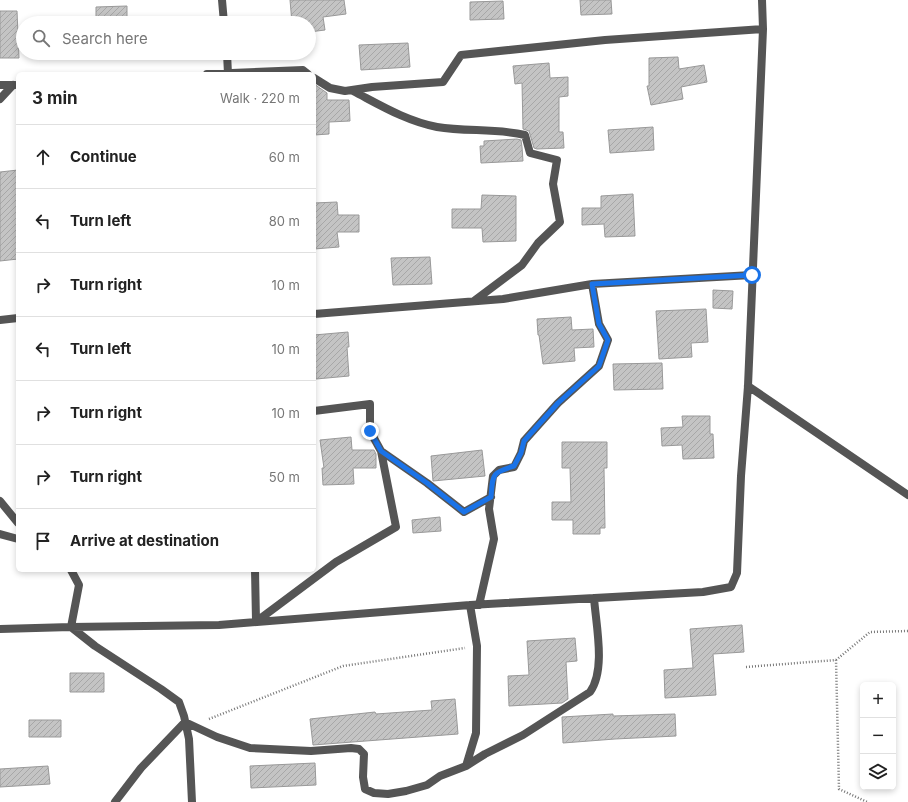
<!DOCTYPE html>
<html lang="en">
<head>
<meta charset="utf-8">
<style>
  :root { --surface:#fff; --page:#f2f2f2; --text:#222; --muted:#767676; --line:#e0e0e0 }
  body { margin:0; font-family:Inter,sans-serif; background:var(--page); color:var(--text) }
  .controls { position:absolute; right:12px; bottom:12px; display:grid; overflow:hidden; border-radius:6px; box-shadow:0 2px 6px #0003 }
  .controls button { width:36px; height:36px; display:grid; place-items:center; padding:0; border:0; border-bottom:1px solid var(--line); background:var(--surface); color:var(--text); font:20px sans-serif }
  .stop { position:absolute; width:12px; height:12px; margin:-9px; border:3px solid #1a73e8; border-radius:50%; background:#fff }
  .stop.end { background:#1a73e8; border-color:#fff; box-shadow:0 1px 4px #0008 }
  .list { margin:0; padding:0; list-style:none }
  h2 { display:flex; justify-content:space-between; align-items:center; height:52px; margin:0; padding:0 16px; font-size:17px }
  h2 small { font-size:13px; font-weight:400; color:var(--muted) }
  .list li { display:grid; grid-template-columns:26px 1fr auto; gap:12px; align-items:center; box-sizing:border-box; height:64px; padding:0 16px; border-top:1px solid var(--line) }
  .list b { display:block; font-size:15px; white-space:nowrap }
  .list em { font-size:13px; font-style:normal; color:var(--muted) }
  .icon { flex:none; width:22px; height:22px; fill:none; stroke:currentColor; stroke-width:2; stroke-linecap:round; stroke-linejoin:round }
  .map { position:relative; flex:none; width:908px; height:802px; overflow:hidden }
  .search { position:absolute; background:var(--surface); box-shadow:0 2px 6px #0003; left:16px; top:16px; width:300px; height:44px; display:flex; align-items:center; gap:10px; box-sizing:border-box; padding:0 14px; border-radius:22px; color:var(--muted); font-size:15px }
  .panel { position:absolute; background:var(--surface); box-shadow:0 2px 6px #0003; left:16px; top:72px; width:300px; height:500px; border-radius:6px }
  .map>svg:first-child { display:block }
  .building { fill:url(#building-hatch); stroke:#999 }
  .lines { fill:none; stroke-linecap:round; stroke-linejoin:round }
  .path { stroke:#777; stroke-width:2.5; stroke-dasharray:1 2; stroke-linecap:butt }
  .minor { stroke:#555; stroke-width:8 }
  .route { stroke:#1a73e8; stroke-width:5 }
</style>
</head>
<body>
<div class="map">
<svg width="908" height="802" viewBox="0 0 908 802">
  <defs>
    <pattern id="building-hatch" width="6" height="6" patternUnits="userSpaceOnUse"><rect width="6" height="6" fill="#c4c4c4"/><path d="M-1 1l2-2M0 6l6-6M5 7l2-2" fill="none" stroke="#a7a7a7"/></pattern>
  </defs>
  <rect width="100%" height="100%" fill="#fff"/>
  <path class="building" d="M290,0H344L346,14L323,17L325,30L309,32V23H292Z
    M580,0H611L612,14L581,15Z
    M503,1L504,19L470,20V2Z
    M127,6V23H96V7Z
    M0,11H17L19,58H0Z
    M408,43L410,67L361,70L359,45Z
    M678,57L679,69L704,65L707,82L681,87L683,99L651,105L647,86H649V58Z
    M549,63L550,78L568,77V96L559,97V132H563L564,148L537,149L534,148L529,131L523,129L522,83L515,84L513,66Z
    M314,84L327,93V100H349L350,121L329,122V134L314,135Z
    M653,127L654,150L610,153L608,130Z
    M517,139L521,140L522,147L523,161L481,163L480,146H484V141Z
    M18,170V259L0,261V172Z
    M633,194L635,236L605,237L604,224L582,225V208H601V196Z
    M482,195L516,196V241L483,242L482,228H452V209H481Z
    M337,202L338,215H359V232H337L339,247L314,249V203Z
    M430,257L432,284L393,285L391,258Z
    M713,290L733,291L732,309L713,308Z
    M706,309L708,342L691,343L692,357L659,359L656,311Z
    M571,317L572,330L593,329L594,347L574,348L575,361L543,364L539,335H538L537,319Z
    M348,332L349,347H347L349,376L316,379L314,335Z
    M662,363L663,389L614,390L613,364Z
    M682,416H710V434H713L714,458L683,459L682,445L662,446L661,428L683,427Z
    M351,437L352,450H374L376,454V468H353L354,484L323,485L322,468H324L320,440Z
    M562,442H607V468H604L605,528H600V534H573V520H552V502H571L570,468H562Z
    M482,450L485,476L433,481L431,456Z
    M440,517L441,531L413,533L412,520Z
    M742,625L744,652L713,654L716,695L665,698L664,670L693,668L690,629Z
    M575,638L577,661L566,662L568,699L562,703L509,706L508,676L529,675L527,641Z
    M70,673H104V692H70Z
    M455,699L458,734L313,745L310,719L375,712L376,714L432,710L431,701Z
    M613,714V716L675,714L676,736L615,739L563,743L562,717Z
    M29,720H61V737H29Z
    M315,763L316,785L251,788L250,766Z
    M48,766L50,784L0,787V769Z"/>
  <g class="lines">
    <path class="path" d="M836,660L870,632L908,631
      M746,667L836,660L839,789L867,802
      M209,719L343,666L465,648"/>
    <path class="minor" d="M222,0L224,23
      M227,53L228,74
      M207,74L303,70L308,74
      M314,78L330,88L345,91L372,87L443,82L461,55L605,40L763,29
      M0,85H15
      M353,91C380,105 406,121 437,127C466,132 496,128 525,135L530,153L557,160L553,184L560,222L538,243L522,265L474,301
      M0,99L13,85
      M314,314L503,299L592,284L752,275
      M0,320L18,318
      M748,386L908,495
      M381,451L427,483L464,512L491,497
      M0,501L18,523
      M0,534L18,539
      M71,570L79,585L71,627L95,646L161,689L179,702L184,716L189,739L192,802
      M255,570L256,621
      M479,605L494,539L489,509L493,476L499,470L514,467L521,453L524,441L558,403L599,366L608,340L599,324L592,284
      M257,621L336,562L396,527L381,451L370,431V404L314,411
      M0,629L71,627L219,625L470,605L703,592L731,587L737,573L741,476L748,386L763,29L762,0
      M466,766L476,733L477,646L470,605
      M115,802L141,768L185,722L217,737L250,748L311,751L351,748L359,749L364,754L363,777L365,789L374,793L388,794L406,791L427,785L440,776L466,766L485,754L523,735L590,692C606,670 596,625 594,598"/>
  </g>
  <g class="lines">
    <path class="route" d="M370,431L381,451L427,483L464,512L491,497C493,474 491,473 514,466L521,453L524,441L558,403L599,366L608,340L599,324L592,284L752,275"/>
  </g>
</svg>
<div class="controls">
<button>+</button>
<button>−</button>
<button><svg class="icon" aria-label="layers" viewBox="0 0 24 24"><path d="M12 4l9 5-9 5-9-5zM3 14l9 5 9-5"/></svg></button>
</div>
<div class="stop" style="left:752px;top:275px"></div>
<div class="stop end" style="left:370px;top:431px"></div>
<div class="search"><svg class="icon" aria-label="search" viewBox="0 0 24 24"><circle cx="10" cy="10" r="6"/><path d="M15 15l6 6"/></svg>Search here</div>
<section class="panel">
<h2>3 min<small>Walk · 220 m</small></h2>
<ul class="list">
<li><svg class="icon" aria-label="ahead" viewBox="0 0 24 24"><path d="M12 20V5M6 11l6-6 6 6"/></svg><div><b>Continue</b></div><em>60 m</em></li>
<li><svg class="icon" aria-label="left" viewBox="0 0 24 24"><path d="M17 20v-9H6M10 6l-5 5 5 5"/></svg><div><b>Turn left</b></div><em>80 m</em></li>
<li><svg class="icon" aria-label="right" viewBox="0 0 24 24"><path d="M7 20v-9h11M14 6l5 5-5 5"/></svg><div><b>Turn right</b></div><em>10 m</em></li>
<li><svg class="icon" aria-label="left" viewBox="0 0 24 24"><path d="M17 20v-9H6M10 6l-5 5 5 5"/></svg><div><b>Turn left</b></div><em>10 m</em></li>
<li><svg class="icon" aria-label="right" viewBox="0 0 24 24"><path d="M7 20v-9h11M14 6l5 5-5 5"/></svg><div><b>Turn right</b></div><em>10 m</em></li>
<li><svg class="icon" aria-label="right" viewBox="0 0 24 24"><path d="M7 20v-9h11M14 6l5 5-5 5"/></svg><div><b>Turn right</b></div><em>50 m</em></li>
<li><svg class="icon" aria-label="arrive" viewBox="0 0 24 24"><path d="M6 21V4h12l-3 4 3 4H6"/></svg><div><b>Arrive at destination</b></div></li>
</ul>
</section>
</div>
</body>
</html>
